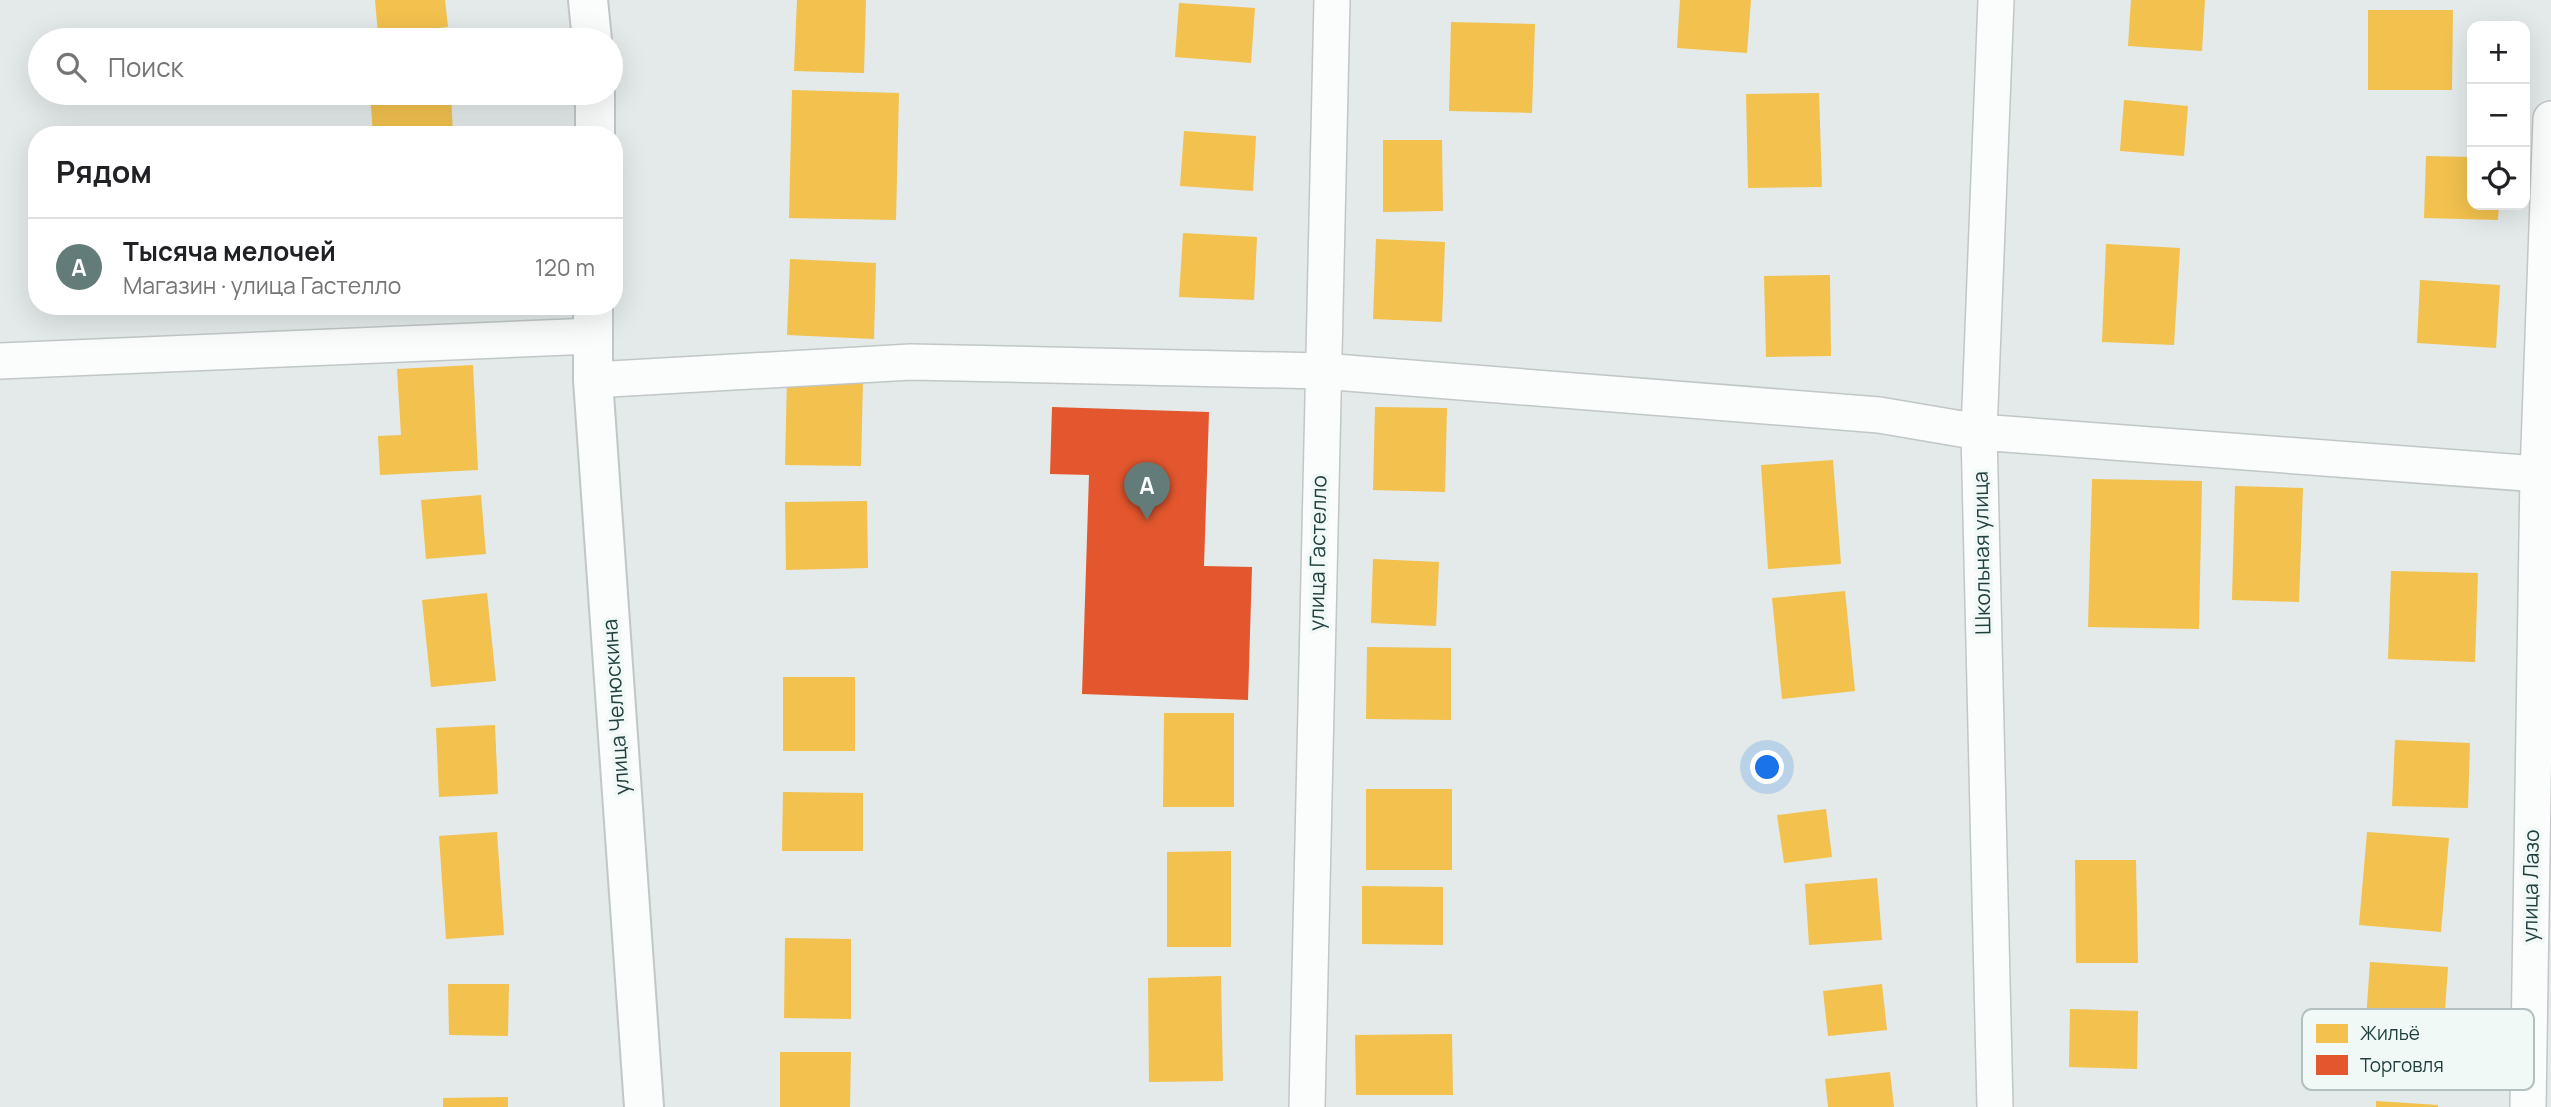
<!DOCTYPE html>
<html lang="ru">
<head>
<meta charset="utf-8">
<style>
  :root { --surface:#fff; --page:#f2f2f2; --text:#202124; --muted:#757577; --line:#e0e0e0; --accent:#637b79 }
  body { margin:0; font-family:Manrope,sans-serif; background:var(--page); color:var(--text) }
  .controls { position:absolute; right:21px; top:21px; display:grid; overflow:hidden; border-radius:14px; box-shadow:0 7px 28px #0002 }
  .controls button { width:63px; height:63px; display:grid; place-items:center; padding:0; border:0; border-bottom:2px solid var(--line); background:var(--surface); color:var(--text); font:35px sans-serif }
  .you { position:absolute; left:1768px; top:768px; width:24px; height:24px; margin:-18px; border:5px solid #fff; border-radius:50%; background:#1a73e8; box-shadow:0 0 0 10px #1a73e833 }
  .badge { display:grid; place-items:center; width:46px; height:46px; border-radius:50%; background:var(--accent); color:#fff; font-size:23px; font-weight:700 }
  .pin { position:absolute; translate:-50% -58px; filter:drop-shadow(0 2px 4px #0008) }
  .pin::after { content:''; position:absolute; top:37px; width:24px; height:21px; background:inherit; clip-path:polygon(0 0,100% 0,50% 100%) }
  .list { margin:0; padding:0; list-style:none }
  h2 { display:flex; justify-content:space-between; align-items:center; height:91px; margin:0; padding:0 28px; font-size:30px }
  h2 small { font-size:23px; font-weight:400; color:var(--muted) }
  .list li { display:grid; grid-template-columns:46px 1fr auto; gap:21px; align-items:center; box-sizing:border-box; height:98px; padding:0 28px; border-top:2px solid var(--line) }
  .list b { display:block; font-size:26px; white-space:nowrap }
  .list p { margin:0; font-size:23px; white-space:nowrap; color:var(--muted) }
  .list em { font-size:23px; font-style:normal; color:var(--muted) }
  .icon { flex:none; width:38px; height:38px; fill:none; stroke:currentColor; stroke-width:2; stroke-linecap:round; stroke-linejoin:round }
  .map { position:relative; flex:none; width:2551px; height:1107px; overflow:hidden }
  .search { position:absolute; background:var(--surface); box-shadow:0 7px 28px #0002; left:28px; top:28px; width:595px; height:77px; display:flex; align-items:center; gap:18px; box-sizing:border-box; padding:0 24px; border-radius:38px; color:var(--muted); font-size:26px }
  .panel { position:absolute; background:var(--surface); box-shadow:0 7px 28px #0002; left:28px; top:126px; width:595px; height:189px; border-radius:28px }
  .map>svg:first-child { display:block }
  .homes { fill:#f2c14e }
  .shops { fill:#e4572e }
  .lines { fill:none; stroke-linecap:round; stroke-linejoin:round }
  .minor-casing { stroke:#c0c7c6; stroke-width:38 }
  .tertiary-casing { stroke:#c0c7c6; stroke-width:42 }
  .minor { stroke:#fbfcfc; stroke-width:35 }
  .tertiary { stroke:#fbfcfc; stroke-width:38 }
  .labels { text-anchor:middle; stroke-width:7; stroke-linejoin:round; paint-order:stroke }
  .street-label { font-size:21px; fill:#1e3f3d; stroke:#f1f9f7 }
  .key { fill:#f1f9f7; stroke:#b2c1bf; stroke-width:2 }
  .key-label { font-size:19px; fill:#1e3f3d }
</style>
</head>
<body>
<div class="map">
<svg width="2551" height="1107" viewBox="0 0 2551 1107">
  <rect width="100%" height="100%" fill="#e3eae9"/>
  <path class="homes" d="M375,0H445L448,27L378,34Z
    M797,0H866L864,73L794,71Z
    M1680,0H1751L1747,53L1677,48Z
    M2131,0H2205L2202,51L2128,46Z
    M1179,3L1255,8L1251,63L1175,57Z
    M2368,10H2453L2452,90H2368Z
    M1451,22L1535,24L1532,113L1449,111Z
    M792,90L899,93L896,220L789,218Z
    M370,93H451L453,135H373Z
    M1819,93L1822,187L1748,188L1746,94Z
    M2124,100L2188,106L2184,156L2120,151Z
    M1184,131L1256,136L1253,191L1180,186Z
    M1383,140H1442L1443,211L1383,212Z
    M2426,156L2472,157V205H2499L2498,220L2424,218Z
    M1183,233L1257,237L1254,300L1179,297Z
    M1376,239L1445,242L1442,322L1373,319Z
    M2106,244L2180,248L2174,345L2102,342Z
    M790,259L876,263L874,339L787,335Z
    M1830,275L1831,356L1766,357L1764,276Z
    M2420,280L2500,285L2496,348L2417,343Z
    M473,365L478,470L380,475L378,436L401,435L397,369Z
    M787,379L863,380L861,466L785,465Z
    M1375,407L1447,408L1445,492L1373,490Z
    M1833,460L1841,564L1768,569L1761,465Z
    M2092,479L2202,481L2199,629L2088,627Z
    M2235,486L2303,488L2299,602L2232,600Z
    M481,495L486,554L426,559L421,500Z
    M867,501L868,568L786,570L785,502Z
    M1373,559L1439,562L1436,626L1371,623Z
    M2391,571L2478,573L2475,662L2388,659Z
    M1845,591L1855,691L1782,699L1772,598Z
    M487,593L496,681L431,687L422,600Z
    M1367,647L1451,648V720L1366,719Z
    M783,677H855V751H783Z
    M1164,713H1234V807H1163Z
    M495,725L498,794L439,797L436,728Z
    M2395,740L2470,743L2468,808L2392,806Z
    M1366,789H1452V870H1366Z
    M783,792L863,793V851H782Z
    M1826,809L1832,857L1784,863L1777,815Z
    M497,832L504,935L446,939L439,836Z
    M2367,832L2449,838L2441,932L2359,925Z
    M1231,851V947H1167V852Z
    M2075,860H2136L2138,963H2076Z
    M1877,878L1882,940L1809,945L1805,884Z
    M1362,886L1443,887V945L1362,944Z
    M785,938L851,939V1019L784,1018Z
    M2370,962L2448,967L2444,1025L2366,1020Z
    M1221,976L1223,1081L1149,1082L1148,978Z
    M448,984H509L508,1036L449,1035Z
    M1882,984L1887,1030L1828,1036L1823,991Z
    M2070,1009L2138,1011L2137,1069L2069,1067Z
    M1452,1034L1453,1095H1356L1355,1035Z
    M780,1052H851L850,1107H780Z
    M1890,1072L1894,1107H1828L1825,1079Z
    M508,1097V1107H443V1098Z
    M2376,1101L2438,1105V1107H2376Z"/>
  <path class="shops" d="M1052,407L1209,412L1204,566L1252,567L1248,700L1082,694L1089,475L1050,474Z"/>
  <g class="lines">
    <defs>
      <path id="minor" d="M0,361L593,336
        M593,380L911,362L1322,371L1879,415L1979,432L2551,475
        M1307,1107L1332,0
        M1995,1107L1979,432L1996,0
        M2528,1107L2538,474L2551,119"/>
      <path id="tertiary" d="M588,0L592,40
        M595,135V93
        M593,306V380L644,1107"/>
    </defs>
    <use href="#minor" class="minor-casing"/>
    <use href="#tertiary" class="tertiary-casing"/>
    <use href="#minor" class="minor"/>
    <use href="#tertiary" class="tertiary"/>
  </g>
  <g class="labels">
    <g class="street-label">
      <text transform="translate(1318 553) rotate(-89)" y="7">улица Гастелло</text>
      <text transform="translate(1982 553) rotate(-91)" y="7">Школьная улица</text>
      <text transform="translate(616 707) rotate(-94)" y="7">улица Челюскина</text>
      <text transform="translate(2531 886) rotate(-89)" y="7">улица Лазо</text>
    </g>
  </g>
  <rect x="2302" y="1009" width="232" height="81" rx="10" class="key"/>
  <rect x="2316" y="1024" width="32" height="19" fill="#f2c14e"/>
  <rect x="2316" y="1055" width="32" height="20" fill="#e4572e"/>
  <g class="key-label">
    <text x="2360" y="1040">Жильё</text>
    <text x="2360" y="1072">Торговля</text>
  </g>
</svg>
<div class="controls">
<button>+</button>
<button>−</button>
<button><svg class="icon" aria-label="locate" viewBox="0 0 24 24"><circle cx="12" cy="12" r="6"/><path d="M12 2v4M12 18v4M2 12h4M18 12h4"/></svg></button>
</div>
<div class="you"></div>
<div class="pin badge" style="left:1147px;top:520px">A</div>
<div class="search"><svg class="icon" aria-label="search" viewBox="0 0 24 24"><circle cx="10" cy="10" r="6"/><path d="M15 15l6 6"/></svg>Поиск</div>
<section class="panel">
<h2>Рядом<small></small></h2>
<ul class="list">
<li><span class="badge">A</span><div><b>Тысяча мелочей</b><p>Магазин · улица Гастелло</p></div><em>120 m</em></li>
</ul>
</section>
</div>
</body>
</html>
